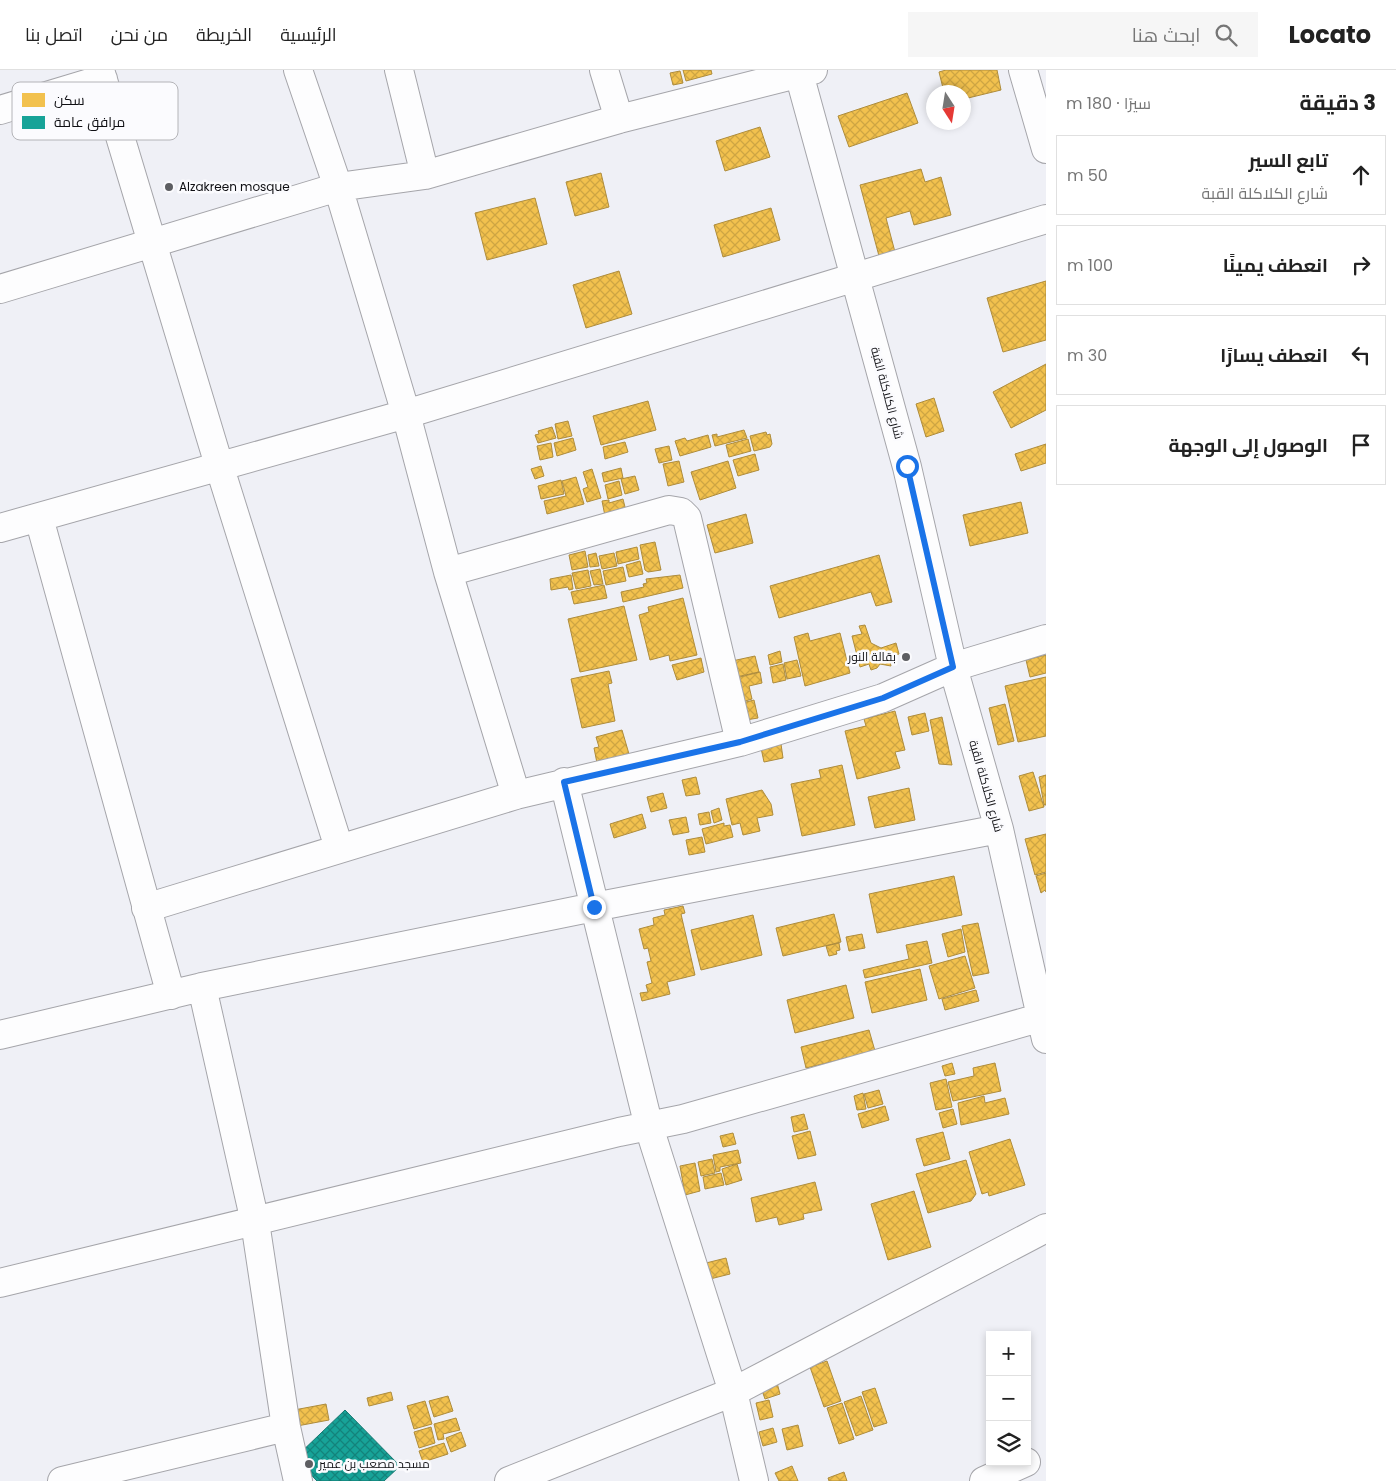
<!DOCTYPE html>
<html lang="ar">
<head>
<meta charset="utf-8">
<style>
  :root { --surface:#fff; --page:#f6f6f6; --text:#222; --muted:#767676; --line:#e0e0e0 }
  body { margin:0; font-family:Poppins,Cairo,sans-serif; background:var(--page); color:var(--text); direction:rtl }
  .controls { position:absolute; right:15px; bottom:15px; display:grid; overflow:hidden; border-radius:0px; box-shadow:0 2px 8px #0003 }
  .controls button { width:45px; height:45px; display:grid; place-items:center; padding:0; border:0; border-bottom:1px solid var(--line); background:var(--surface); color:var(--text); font:25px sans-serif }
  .compass { position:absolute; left:926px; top:15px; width:45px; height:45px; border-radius:50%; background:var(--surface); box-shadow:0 2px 8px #0003; rotate:168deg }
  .stop { position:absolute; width:15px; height:15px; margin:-11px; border:4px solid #1a73e8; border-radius:50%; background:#fff }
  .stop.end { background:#1a73e8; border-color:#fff; box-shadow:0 1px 5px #0008 }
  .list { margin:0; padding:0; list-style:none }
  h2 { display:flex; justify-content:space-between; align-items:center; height:65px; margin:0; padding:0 20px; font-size:21px }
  h2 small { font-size:16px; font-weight:400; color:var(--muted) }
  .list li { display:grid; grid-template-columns:32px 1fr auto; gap:15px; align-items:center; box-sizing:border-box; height:80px; margin:0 10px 10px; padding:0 10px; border:1px solid var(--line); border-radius:0px }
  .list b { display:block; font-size:19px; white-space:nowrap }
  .list p { margin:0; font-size:16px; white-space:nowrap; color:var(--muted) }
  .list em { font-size:16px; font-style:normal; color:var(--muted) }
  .icon { flex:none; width:28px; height:28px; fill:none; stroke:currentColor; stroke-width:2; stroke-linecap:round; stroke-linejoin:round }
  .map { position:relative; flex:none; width:1046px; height:1411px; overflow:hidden; direction:ltr }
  header { display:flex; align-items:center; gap:30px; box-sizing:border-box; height:70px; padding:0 25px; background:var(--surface); border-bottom:1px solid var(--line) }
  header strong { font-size:24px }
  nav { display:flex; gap:28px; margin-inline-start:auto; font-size:18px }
  .search { width:350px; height:45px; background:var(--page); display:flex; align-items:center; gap:12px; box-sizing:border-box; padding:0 18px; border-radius:0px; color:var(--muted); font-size:19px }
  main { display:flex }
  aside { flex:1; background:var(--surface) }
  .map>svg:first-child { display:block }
  .homes { fill:url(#homes-cross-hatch); stroke:#ae8c3c }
  .public { fill:url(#public-cross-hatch); stroke:#157770 }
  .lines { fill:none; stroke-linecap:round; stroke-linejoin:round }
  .minor-casing { stroke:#a5a5aa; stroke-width:30 }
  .minor { stroke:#fdfdfe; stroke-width:28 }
  .route { stroke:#1a73e8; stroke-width:6 }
  .poi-dot { fill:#5d5e62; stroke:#fbfbfe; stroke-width:2 }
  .labels { text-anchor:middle; stroke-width:5; stroke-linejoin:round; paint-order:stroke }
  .poi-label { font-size:12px; fill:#0f0f13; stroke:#fbfbfe; text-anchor:start }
  .street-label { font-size:12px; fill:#0f0f13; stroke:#fbfbfe }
  .key { fill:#fbfbfe; stroke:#b4b4b8; stroke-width:1 }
  .key-label { font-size:14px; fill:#0f0f13 }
</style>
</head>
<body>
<header>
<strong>Locato</strong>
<div class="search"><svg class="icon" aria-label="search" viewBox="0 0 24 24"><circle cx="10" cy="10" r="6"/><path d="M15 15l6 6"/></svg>ابحث هنا</div>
<nav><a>الرئيسية</a><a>الخريطة</a><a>من نحن</a><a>اتصل بنا</a></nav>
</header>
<main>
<aside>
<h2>3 دقيقة<small>سيرًا · 180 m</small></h2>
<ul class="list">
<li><svg class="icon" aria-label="ahead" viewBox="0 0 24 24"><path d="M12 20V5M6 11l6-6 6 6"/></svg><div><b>تابع السير</b><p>شارع الكلاكلة القبة</p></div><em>50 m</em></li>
<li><svg class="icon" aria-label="right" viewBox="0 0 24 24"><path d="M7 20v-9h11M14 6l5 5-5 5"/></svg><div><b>انعطف يمينًا</b></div><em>100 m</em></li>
<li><svg class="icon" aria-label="left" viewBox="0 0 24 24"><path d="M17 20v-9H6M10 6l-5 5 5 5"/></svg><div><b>انعطف يسارًا</b></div><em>30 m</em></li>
<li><svg class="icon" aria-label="arrive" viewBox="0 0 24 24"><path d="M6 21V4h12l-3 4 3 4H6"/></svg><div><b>الوصول إلى الوجهة</b></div></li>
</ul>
</aside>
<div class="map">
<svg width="1046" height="1411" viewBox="0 0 1046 1411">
  <defs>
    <pattern id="homes-cross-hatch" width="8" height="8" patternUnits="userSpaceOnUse" patternTransform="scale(1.25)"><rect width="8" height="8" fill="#f2c14e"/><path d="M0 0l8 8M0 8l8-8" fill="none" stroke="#cea543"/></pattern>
    <pattern id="public-cross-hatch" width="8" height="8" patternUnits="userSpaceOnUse" patternTransform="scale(1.25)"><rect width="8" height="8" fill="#17a398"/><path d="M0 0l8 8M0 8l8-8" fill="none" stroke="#13837b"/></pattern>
  </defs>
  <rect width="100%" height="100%" fill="#eff0f6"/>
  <path class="homes" d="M683,0H711L712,4L686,11Z
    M946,0H997L1001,20L964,29V22H944L939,2Z
    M680,1L683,13L673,15L670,3Z
    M907,23L918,53L849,77L838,46Z
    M760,57L770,87L725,101L716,71Z
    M921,99L925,112L941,107L951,145L914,155L910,141L886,148L895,182L879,186L860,115Z
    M601,103L609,137L575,146L566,112Z
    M535,128L547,174L487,190L475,143Z
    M771,138L780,170L723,187L714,155Z
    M619,201L632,244L586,258L573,215Z
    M1046,211V270L1003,282L987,228Z
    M1046,294V340L1011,358L993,322Z
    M934,328L944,361L926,367L916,334Z
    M648,331L656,360L601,375L593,346Z
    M568,351L572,366L558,369L555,354Z
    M552,357L556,368L538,373L535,365L539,364L538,361Z
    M744,360L747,368L715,376L712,365L717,364V367Z
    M766,362L767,365L770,364L772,374L770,377L754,381L750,366Z
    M708,365L711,377L680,386L675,371L685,368L687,371Z
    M573,368L576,380L557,386L554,373Z
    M748,369L751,381L729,387L726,375Z
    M625,372L628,382L605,389L603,377Z
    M551,373L553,387L540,390L537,376Z
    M1046,374V393L1021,401L1015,384Z
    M669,376L672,390L659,393L655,379Z
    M755,384L759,400L738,406L733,390Z
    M679,391L684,412L668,416L663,394Z
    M728,391L736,418L700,430L691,402Z
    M541,396L544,406L535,409L531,399Z
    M621,398L623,408L604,412L602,403Z
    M592,399L601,428L587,432L583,419L588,417L583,402Z
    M635,406L639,420L625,424L621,409Z
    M576,407L584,434L547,444L544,431L566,426L562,411Z
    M561,410L564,424L541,429L538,416Z
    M619,411L622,425L608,429L605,415Z
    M623,429L626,441L605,446L602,431L609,430V433Z
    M1021,432L1028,463L970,476L963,445Z
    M746,444L753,473L715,483L707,455Z
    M655,472L661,500L648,502L645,500L640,475Z
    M637,477L639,489L618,494L616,482Z
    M585,481L588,497L572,500L569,485Z
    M596,483L599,496L590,497L588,485Z
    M614,483L617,496L602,499L599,486Z
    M879,485L892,532L876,536L871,522L779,548L770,516Z
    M640,491L643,504L629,507L626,495Z
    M623,497L626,511L606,515L603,501Z
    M600,499L603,514L594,515L590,501Z
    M588,500L591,516L576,519L572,503Z
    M571,505L573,519L569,520L568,517L551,520L550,509Z
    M680,505L683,518L623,532L621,522L644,517L643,514L647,513L646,509Z
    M604,515L607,528L574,534L571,522Z
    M683,528L697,585L670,591L669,585L650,590L639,545L649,542L648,537Z
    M624,536L637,590L580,602L568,549Z
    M865,555L871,573L881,578L896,573L899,584L889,587L891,596L880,594L877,598L871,600L869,594L860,597L852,566L862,564L859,556Z
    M808,563L810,571L840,563L850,603L805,616L794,567Z
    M780,581L782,592L770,595L768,585Z
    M1046,585V603L1030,607L1026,590Z
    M755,586L759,602L736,607L732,591Z
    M701,588L704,602L677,610L672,595Z
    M797,590L801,606L787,609L784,593Z
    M783,594L786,610L773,613L770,597Z
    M609,601L612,613L608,614L615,651L582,658L571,609Z
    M760,602L762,613L749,616L752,629L742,632L736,608Z
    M1046,607V666L1018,672L1005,616Z
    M754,630L758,648L746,650L742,633Z
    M1005,634L1014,671L998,675L989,638Z
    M895,641L905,680L895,682L900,698L857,709L845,661L866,656L864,649Z
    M925,643L929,661L912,665L908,647Z
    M942,647L952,695L939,694L930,650Z
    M622,660L629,684L597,693L594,678L599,677L596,667Z
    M781,674L783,688L764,692L761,678Z
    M842,695L855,755L802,766L791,714L821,708L819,700Z
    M1033,702L1044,737L1029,741L1019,706Z
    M1046,705V735H1044L1039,707Z
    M696,707L700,724L686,726L682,710Z
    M909,718L915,750L875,758L868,727Z
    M762,720L771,734L773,745L757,748L760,761L743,765L740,753L732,755L726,729Z
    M663,723L667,738L651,742L647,727Z
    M719,738L722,750L714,753L711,741Z
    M709,742L711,753L700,755L698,744Z
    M642,744L646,758L614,768L610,754Z
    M686,747L689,762L673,765L669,750Z
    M724,753V756L730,755L733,767L706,774L702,759Z
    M1046,764V802L1035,805L1025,769Z
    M702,767L705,782L689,785L686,770Z
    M1046,803V822L1045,820L1041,823L1036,806Z
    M954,806L962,845L877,863L869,824Z
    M683,836L685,843L681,844L695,905L667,912L670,924L642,931L640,923L648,922L646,915L652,913L647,892L651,891L648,878L644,879L639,859L654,855L653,848L665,845L664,840Z
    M834,844L841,872L783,886L776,858Z
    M753,845L762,885L701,900L691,860Z
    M978,853L989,903L973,906L962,856Z
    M961,859L965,882L948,887L942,864Z
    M862,864L865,878L849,881L846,867Z
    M927,871L932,893L865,908L863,900L909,889L906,875Z
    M839,873L840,880L836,881L837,884L829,886L826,876Z
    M965,886L975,918L939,929L929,896Z
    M920,899L927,930L872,943L865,912Z
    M846,915L854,948L795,963L787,930Z
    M976,920L979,931L945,940L942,929Z
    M869,960L875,981L806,998L801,977Z
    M952,993L955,1004L945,1006L942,996Z
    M995,993L1001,1021L953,1031L948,1012L974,1006L973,998Z
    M946,1009L952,1037L936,1040L930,1013Z
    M879,1020L883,1034L868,1038L864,1024Z
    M863,1023L866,1039L857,1040L854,1026Z
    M984,1026L985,1033L1005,1028L1009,1044L961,1055L958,1033Z
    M885,1036L889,1050L862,1058L858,1044Z
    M953,1039L957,1054L943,1058L939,1043Z
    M804,1044L808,1059L794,1062L791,1047Z
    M810,1061L816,1085L798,1089L792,1066Z
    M943,1062L950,1089L924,1096L916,1069Z
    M733,1063L736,1074L723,1077L720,1066Z
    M1010,1069L1025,1115L989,1126L988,1122L982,1124L969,1082Z
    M738,1080L741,1093L720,1097V1101L716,1102L713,1085Z
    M712,1089L715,1103L701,1106L698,1092Z
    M966,1090L976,1124L971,1131L928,1143L916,1104Z
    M695,1093L700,1121L685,1125L680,1096Z
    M737,1094L742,1110L726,1115L722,1099Z
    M721,1103L724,1115L705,1119L703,1107Z
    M815,1112L822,1140L803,1144L804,1149L779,1155L777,1147L756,1152L751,1128Z
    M914,1121L931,1177L888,1190L871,1134Z
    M726,1188L730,1204L706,1210L702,1194Z
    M827,1291L841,1331L824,1337L810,1297Z
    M776,1309L780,1324L765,1329L760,1315Z
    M875,1318L887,1353L874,1357L862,1322Z
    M391,1322L393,1330L369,1336L367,1328Z
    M448,1326L453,1341L434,1347L429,1331Z
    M861,1326L873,1360L856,1366L844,1332Z
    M769,1330L773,1347L760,1350L756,1333Z
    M425,1331L432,1354L414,1359L407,1336Z
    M842,1333L854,1369L839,1374L827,1338Z
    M326,1334L329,1350L297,1356L294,1340Z
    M456,1348L460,1360L443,1364L444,1369L438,1370L434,1354Z
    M798,1355L803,1376L787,1380L782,1359Z
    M431,1357L435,1373L419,1378L414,1362Z
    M773,1358L777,1372L763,1376L759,1362Z
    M461,1362L466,1376L451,1382L446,1368Z
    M444,1373L448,1384L423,1392L419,1381Z
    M792,1396L798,1411H779L775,1403Z
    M844,1402L847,1411H829L828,1408Z"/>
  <path class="public" d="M345,1340L400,1396L384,1411H317L295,1388Z"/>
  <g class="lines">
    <defs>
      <path id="minor" d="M100,0L219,395L339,778
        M298,0L338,117L406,344L448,502L516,725
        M399,0L425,105
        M604,0L619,49
        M798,0L907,397L953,597L999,759L1046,969
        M1023,0L1046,79
        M0,40L103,9
        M0,219L338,117L425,105L619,49L813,0
        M39,448L171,925
        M0,458L406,344L1046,149
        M448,502L669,440L681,442L687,448L740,672
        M564,712L649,1057L733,1322L754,1411
        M146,838L516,725L740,672L883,628L953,597L1046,569
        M202,917L255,1152L286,1357L298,1411
        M0,965L202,917L594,837L999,759
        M0,1213L619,1062L683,1049L1046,946
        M62,1411L286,1357
        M509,1411L733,1322L1046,1158
        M984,1411L1026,1392"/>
    </defs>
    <use href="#minor" class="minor-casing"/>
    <use href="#minor" class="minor"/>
  </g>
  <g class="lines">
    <path class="route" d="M594,837L564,712L740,672L883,628L953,597L907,396"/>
  </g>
  <g class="poi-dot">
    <circle cx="169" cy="117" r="5"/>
    <circle cx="906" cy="587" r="5"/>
    <circle cx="309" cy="1394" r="5"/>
  </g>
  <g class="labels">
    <g class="poi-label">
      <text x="179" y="121">Alzakreen mosque</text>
      <text x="896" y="591" text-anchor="end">بقالة النور</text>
      <text x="319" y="1398">مسجد مصعب بن عمير</text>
    </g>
    <g class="street-label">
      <text transform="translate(887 323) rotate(75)" y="4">شارع الكلاكلة القبة</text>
      <text transform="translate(986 716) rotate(74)" y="4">شارع الكلاكلة القبة</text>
    </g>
  </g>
  <rect x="12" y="12" width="166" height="58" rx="8" class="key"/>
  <rect x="22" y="23" width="23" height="14" fill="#f2c14e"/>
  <rect x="22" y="46" width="23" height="13" fill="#17a398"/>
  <g class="key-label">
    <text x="54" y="35">سكن</text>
    <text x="54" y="57">مرافق عامة</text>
  </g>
</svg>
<div class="controls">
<button>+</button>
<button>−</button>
<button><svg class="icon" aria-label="layers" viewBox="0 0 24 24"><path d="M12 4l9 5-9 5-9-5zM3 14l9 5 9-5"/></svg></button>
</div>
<svg class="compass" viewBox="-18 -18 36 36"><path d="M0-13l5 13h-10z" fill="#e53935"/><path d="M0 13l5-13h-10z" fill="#767676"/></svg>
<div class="stop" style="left:907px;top:396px"></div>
<div class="stop end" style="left:594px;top:837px"></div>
</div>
</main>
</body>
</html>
